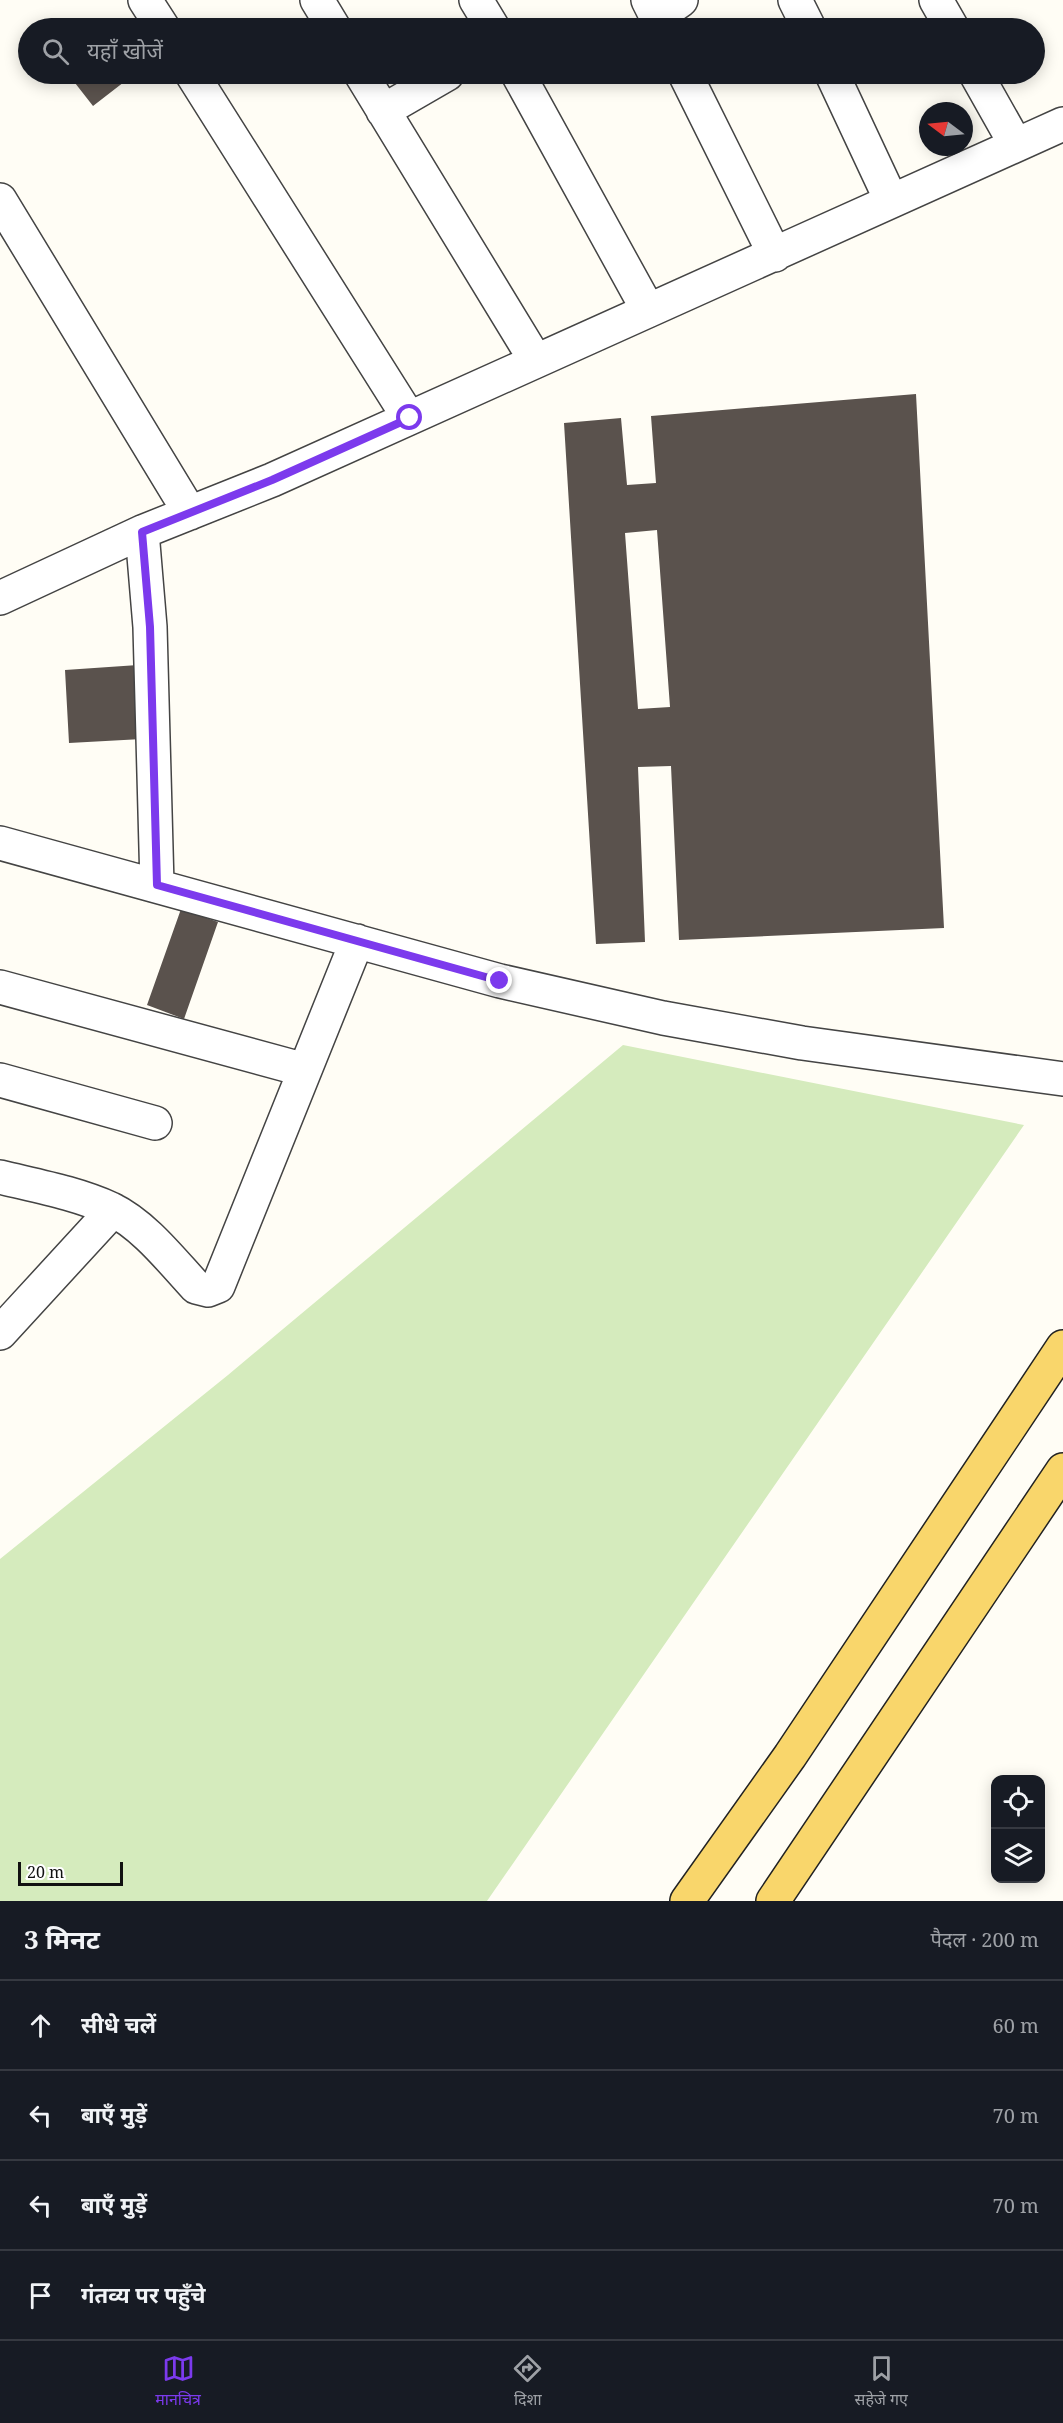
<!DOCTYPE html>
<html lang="hi">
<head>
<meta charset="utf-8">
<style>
  :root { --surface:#171b24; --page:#20242c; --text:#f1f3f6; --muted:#9ea1a6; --line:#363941; --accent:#7c3aed }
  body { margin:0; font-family:"Noto Serif","Noto Sans Devanagari",serif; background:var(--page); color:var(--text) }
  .controls { position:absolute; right:18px; bottom:18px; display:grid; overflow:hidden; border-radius:12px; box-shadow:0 3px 15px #0003 }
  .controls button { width:54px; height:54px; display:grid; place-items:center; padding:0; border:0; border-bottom:2px solid var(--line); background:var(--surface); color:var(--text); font:30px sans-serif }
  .compass { position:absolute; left:919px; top:102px; width:54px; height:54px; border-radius:50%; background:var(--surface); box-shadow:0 3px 15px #0003; rotate:286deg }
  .scale { position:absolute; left:18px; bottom:15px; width:105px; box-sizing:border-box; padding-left:6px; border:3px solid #111; border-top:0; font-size:16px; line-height:21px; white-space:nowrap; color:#111; -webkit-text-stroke:4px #fff; paint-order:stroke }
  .stop { position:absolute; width:18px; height:18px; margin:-14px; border:4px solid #7c3aed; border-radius:50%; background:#fff }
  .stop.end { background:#7c3aed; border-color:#fff; box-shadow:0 2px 6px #0008 }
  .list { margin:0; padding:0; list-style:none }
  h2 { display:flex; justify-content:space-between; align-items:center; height:78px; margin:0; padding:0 24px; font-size:26px }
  h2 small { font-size:20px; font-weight:400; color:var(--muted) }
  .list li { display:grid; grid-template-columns:39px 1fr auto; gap:18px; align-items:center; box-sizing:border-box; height:90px; padding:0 24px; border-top:2px solid var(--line) }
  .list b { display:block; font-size:22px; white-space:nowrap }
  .list em { font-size:20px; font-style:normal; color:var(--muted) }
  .icon { flex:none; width:33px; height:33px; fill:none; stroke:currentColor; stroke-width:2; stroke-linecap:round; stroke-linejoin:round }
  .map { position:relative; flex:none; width:1063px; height:1901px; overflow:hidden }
  .search { position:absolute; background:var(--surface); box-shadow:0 3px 15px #0003; left:18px; right:18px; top:18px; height:66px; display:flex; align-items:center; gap:15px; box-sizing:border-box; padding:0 21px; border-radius:33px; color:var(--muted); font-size:22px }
  .sheet { height:438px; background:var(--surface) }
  nav { display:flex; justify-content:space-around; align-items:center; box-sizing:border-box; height:84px; border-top:2px solid var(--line); background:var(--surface); font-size:16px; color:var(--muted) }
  nav a { display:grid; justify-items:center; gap:3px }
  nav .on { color:var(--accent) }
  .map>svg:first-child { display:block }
  .green { fill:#d5ebbd }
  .building { fill:#5a524d; fill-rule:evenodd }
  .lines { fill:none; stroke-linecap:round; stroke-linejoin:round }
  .minor-casing { stroke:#444; stroke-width:36 }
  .major-casing { stroke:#222; stroke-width:36 }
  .minor { stroke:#fff; stroke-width:33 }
  .major { stroke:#f9d66b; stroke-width:33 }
  .route { stroke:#7c3aed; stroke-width:8 }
</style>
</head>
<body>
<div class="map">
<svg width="1063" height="1901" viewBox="0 0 1063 1901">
  <rect width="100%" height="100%" fill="#fffdf5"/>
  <path class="green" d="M623,1045L1024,1125L487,1901H0V1559L228,1375Z"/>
  <path class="building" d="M68,74H117L124,82L93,106Z
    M916,394L944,928L679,940L671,766L638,767L645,942L596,944L564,423L621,418L627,485L656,483L651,416ZM657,530L670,707L638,709L625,533Z
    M138,665L142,739L69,743L65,670Z
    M181,909L218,922L184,1019L147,1005Z"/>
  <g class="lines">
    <defs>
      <path id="minor" d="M145,0L163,28
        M317,0L334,28
        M476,0L493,28
        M648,0L662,28
        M795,0L809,28
        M936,0L952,28
        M657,17L681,0
        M192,74L409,418
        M361,74L536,361
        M518,74L648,310
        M685,74L775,255
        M832,74L891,200
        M976,74L1016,145
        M383,111L447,74
        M0,200L190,513
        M142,532L150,627L157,885
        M0,598L142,532L272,480L1063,124
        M0,843L500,981L663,1018L802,1043L1063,1079
        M0,987L305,1070
        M0,1080L155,1123
        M0,1177C37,1186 76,1193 111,1209C144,1225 171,1260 196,1287L208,1290L218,1286L357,941
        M0,1333L113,1210"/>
      <path id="major" d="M687,1901L790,1756L1063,1347
        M773,1901L1063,1470"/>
    </defs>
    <use href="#minor" class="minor-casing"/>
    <use href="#major" class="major-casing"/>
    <use href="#minor" class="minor"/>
    <use href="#major" class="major"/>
  </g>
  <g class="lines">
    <path class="route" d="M410,418L272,480L142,532L150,627L157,885L500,981"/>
  </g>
</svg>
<div class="controls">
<button><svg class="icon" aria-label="locate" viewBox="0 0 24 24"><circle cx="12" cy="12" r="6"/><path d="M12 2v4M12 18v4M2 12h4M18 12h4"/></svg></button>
<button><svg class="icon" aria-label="layers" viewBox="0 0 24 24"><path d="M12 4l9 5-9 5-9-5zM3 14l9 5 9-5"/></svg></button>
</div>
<svg class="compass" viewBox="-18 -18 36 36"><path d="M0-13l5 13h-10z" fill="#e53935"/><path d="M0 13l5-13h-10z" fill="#9ea1a6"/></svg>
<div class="scale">20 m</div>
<div class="stop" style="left:410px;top:418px"></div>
<div class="stop end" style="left:500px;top:981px"></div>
<div class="search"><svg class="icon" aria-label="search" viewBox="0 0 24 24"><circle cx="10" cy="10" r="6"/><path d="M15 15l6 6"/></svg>यहाँ खोजें</div>
</div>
<section class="sheet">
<h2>3 मिनट<small>पैदल · 200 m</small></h2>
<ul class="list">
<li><svg class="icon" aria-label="ahead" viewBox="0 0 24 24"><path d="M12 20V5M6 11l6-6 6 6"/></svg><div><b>सीधे चलें</b></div><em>60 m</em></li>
<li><svg class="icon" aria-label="left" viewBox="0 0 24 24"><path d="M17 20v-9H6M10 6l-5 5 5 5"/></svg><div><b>बाएँ मुड़ें</b></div><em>70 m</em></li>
<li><svg class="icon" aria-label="left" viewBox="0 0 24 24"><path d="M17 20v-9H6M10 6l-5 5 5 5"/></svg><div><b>बाएँ मुड़ें</b></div><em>70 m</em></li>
<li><svg class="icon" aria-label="arrive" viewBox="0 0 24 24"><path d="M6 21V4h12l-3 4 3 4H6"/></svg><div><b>गंतव्य पर पहुँचे</b></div></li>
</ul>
</section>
<nav>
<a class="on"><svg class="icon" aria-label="map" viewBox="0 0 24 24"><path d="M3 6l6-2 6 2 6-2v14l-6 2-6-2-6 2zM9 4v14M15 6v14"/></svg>मानचित्र</a>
<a><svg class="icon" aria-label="directions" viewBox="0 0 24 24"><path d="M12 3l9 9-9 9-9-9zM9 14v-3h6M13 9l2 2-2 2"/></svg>दिशा</a>
<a><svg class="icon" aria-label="saved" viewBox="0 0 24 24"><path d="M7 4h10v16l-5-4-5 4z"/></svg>सहेजे गए</a>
</nav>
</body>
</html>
